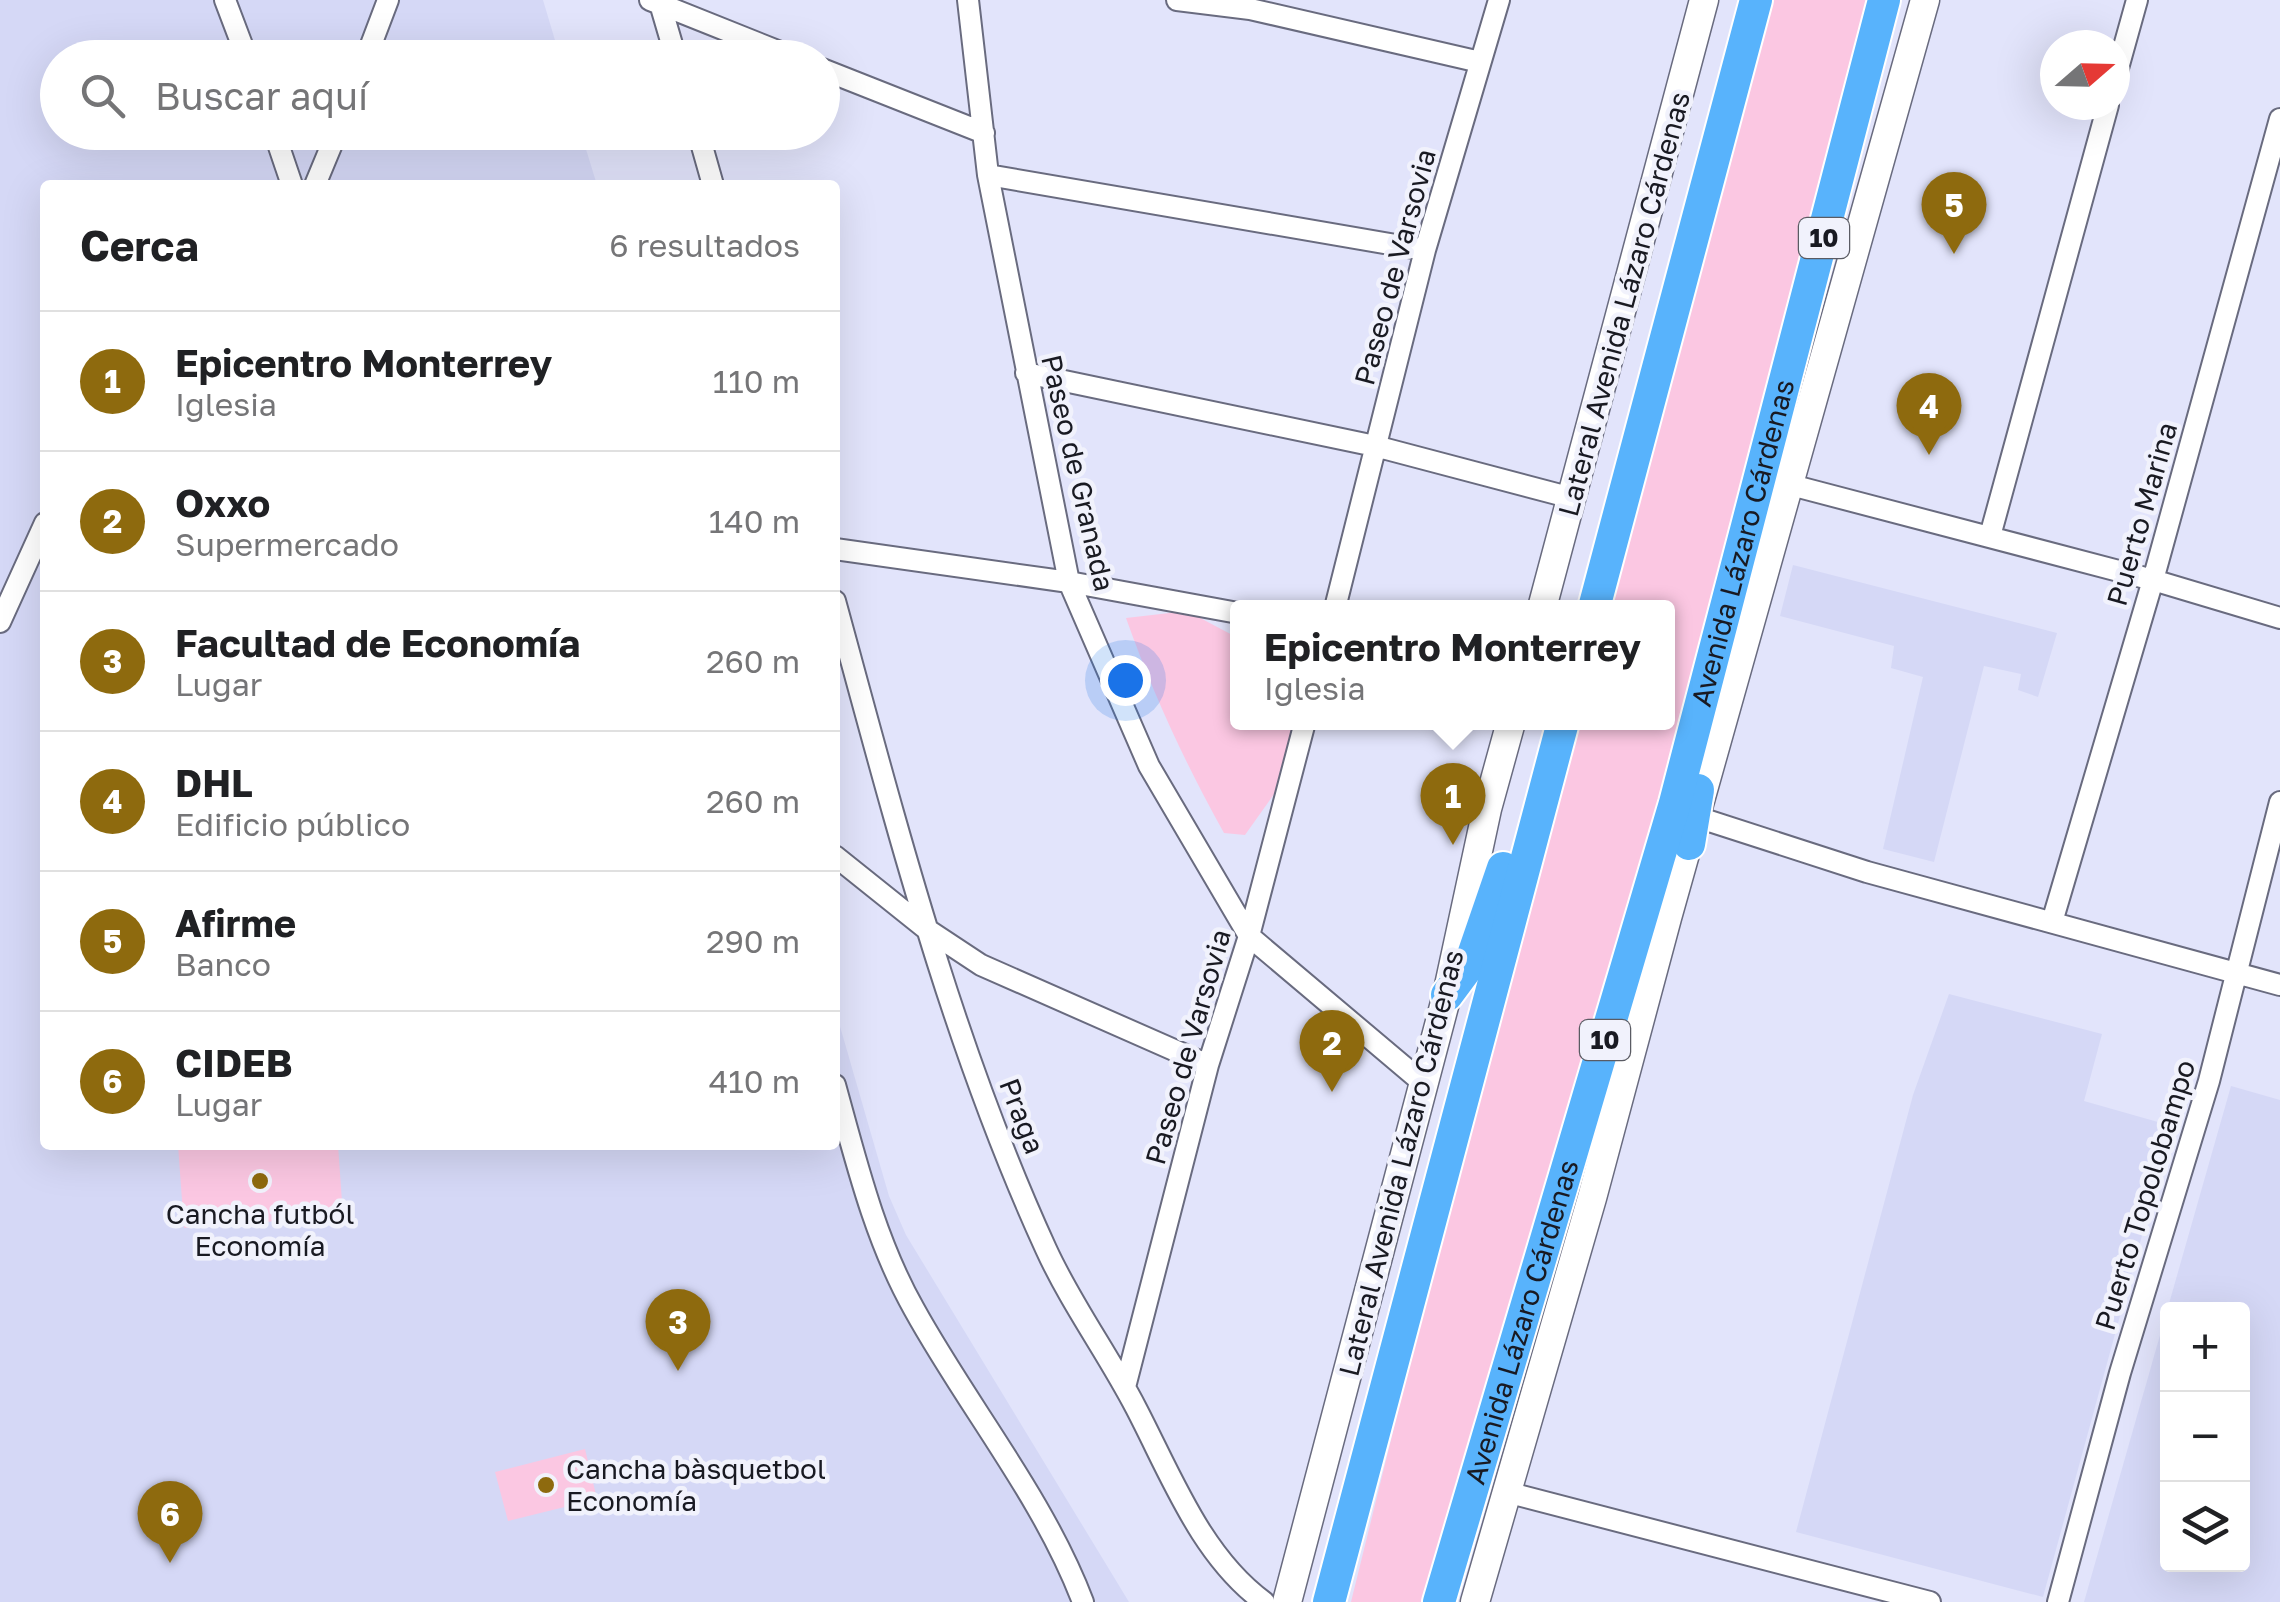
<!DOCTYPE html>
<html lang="es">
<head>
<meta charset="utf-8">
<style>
  :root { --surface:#fff; --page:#f2f2f2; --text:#202124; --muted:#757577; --line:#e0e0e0; --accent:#8e6a0e }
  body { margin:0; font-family:"Golos Text",sans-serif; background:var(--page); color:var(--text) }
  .controls { position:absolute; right:30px; bottom:30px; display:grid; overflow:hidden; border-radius:10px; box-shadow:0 10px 40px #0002 }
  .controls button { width:90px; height:90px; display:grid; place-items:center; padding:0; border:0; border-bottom:2px solid var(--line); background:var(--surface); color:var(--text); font:50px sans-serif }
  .compass { position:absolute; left:2040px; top:30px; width:90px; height:90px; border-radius:50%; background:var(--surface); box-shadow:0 10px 40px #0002; rotate:70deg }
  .you { position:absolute; left:1125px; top:680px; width:35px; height:35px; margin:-25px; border:8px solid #fff; border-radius:50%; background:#1a73e8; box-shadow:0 0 0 15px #1a73e833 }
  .badge { display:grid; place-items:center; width:65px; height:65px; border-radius:50%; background:var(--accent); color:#fff; font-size:32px; font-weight:700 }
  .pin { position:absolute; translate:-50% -82px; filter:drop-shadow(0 2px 5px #0008) }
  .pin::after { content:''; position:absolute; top:52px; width:35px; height:30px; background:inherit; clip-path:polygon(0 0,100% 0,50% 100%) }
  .popup { position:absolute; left:1230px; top:600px; width:445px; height:130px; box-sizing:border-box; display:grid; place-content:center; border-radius:10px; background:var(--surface); filter:drop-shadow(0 2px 8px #0005); font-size:32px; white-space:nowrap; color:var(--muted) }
  .popup b { font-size:38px; color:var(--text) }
  .popup::after { content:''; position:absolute; left:50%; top:100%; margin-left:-20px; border:20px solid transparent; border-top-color:var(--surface) }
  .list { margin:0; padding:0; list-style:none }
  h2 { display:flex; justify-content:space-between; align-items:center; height:130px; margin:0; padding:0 40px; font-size:42px }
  h2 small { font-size:32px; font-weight:400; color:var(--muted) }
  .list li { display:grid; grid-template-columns:65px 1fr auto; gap:30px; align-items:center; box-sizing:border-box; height:140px; padding:0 40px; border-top:2px solid var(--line) }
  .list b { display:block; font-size:38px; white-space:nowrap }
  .list p { margin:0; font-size:32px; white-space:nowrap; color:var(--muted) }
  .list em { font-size:32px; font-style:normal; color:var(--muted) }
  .icon { flex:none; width:55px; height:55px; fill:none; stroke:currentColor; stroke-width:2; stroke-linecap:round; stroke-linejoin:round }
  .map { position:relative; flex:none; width:2280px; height:1602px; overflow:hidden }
  .search { position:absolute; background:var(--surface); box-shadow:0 10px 40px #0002; left:40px; top:40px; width:800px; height:110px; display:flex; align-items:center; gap:25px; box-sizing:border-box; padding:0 35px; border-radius:55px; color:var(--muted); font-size:38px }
  .panel { position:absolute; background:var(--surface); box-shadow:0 10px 40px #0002; left:40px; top:180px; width:800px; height:970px; border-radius:10px }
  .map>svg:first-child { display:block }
  .built { fill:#d5d8f6; fill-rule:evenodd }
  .green { fill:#fbc7e2 }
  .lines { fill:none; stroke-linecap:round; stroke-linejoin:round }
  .minor-casing { stroke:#696b7f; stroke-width:24 }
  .secondary-casing { stroke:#696b7f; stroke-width:31 }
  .trunk-casing { stroke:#fff; stroke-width:36 }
  .minor { stroke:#fff; stroke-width:20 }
  .secondary { stroke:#fff; stroke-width:28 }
  .trunk { stroke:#58b3fc; stroke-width:32 }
  .poi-dot { fill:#8e6a0e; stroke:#f1f2fc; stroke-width:4 }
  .labels { text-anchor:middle; stroke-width:9; stroke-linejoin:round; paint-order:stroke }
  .shield { fill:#f1f2fc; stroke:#5a5b63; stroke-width:2.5 }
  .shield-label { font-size:25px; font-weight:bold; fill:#191a22 }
  .street-label { font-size:28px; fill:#191a22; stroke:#f1f2fc }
  .poi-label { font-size:28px; fill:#191a22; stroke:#f1f2fc }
</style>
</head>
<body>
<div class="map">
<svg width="2280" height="1602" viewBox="0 0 2280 1602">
  <rect width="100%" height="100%" fill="#e2e4fb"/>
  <path class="built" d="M0,0H543L560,57L58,58V132L581,133L597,185H45V1145H835V1009L889,1196L906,1235L1129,1602H0Z
    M1793,565L2057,633L2038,697L2018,690L2021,674L1984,666L1934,862L1883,849L1923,677L1891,668L1894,646L1780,616Z
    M1949,994L2102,1034L2084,1101L2172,1126L2043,1597L1796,1532L1913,1095Z
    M2231,1086L2280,1100V1602H2084ZM2168,1310H2242V1564H2168Z"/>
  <path class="green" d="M1756,0H1884L1796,349L1426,1602H1351L1568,723L1668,722V608L1596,607Z
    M1187,611L1238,638V722L1295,723L1279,787L1245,835L1224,833C1185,763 1153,694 1126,618Z
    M178,1145H338L343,1216L184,1228Z
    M585,1449L597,1499L508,1521L495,1472Z"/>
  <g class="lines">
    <defs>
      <path id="minor" d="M225,0L247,58
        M650,0L795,58
        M659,0L676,58
        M968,0L988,175L1069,582L1149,766L1249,936L1422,1082
        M1177,0L1250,9L1480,62
        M366,58L388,0
        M822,69L984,133
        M2115,79L2137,0
        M274,132L292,185
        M698,132L713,185
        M988,175L1425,250
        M315,185L337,132
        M1026,373L1375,446L1572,498
        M1791,485L2153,580L2280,618
        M1990,536L2108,105
        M835,549L1069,582L1238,613
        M835,601C895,820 951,1042 1046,1249C1071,1304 1108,1354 1136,1408C1171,1475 1201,1556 1264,1602
        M1335,608L1425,250L1499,0
        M0,622L45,523
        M1697,817L1867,872L2280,985
        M835,856L925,928L981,965L1208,1065
        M2052,922L2153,580L2280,119
        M835,1085C856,1161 875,1240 914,1309C968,1407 1043,1497 1083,1602
        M1125,1387L1208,1065L1249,936L1305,722
        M1506,1492L1930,1602
        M2058,1602L2120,1373L2209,1081L2280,802"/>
      <path id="secondary" d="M1542,608L1704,0
        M1287,1602L1447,995L1487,809L1511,722
        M1475,1602L1592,1198L1667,918L1925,0"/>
      <g id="trunk">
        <path d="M1594,608L1756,0"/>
        <path d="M1689,844L1698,790"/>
        <path d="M1447,995L1470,964L1503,868"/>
        <path d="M1329,1602L1563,722"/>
        <path id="s1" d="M1439,1602L1675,803L1884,0"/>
      </g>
    </defs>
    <use href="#minor" class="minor-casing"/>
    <use href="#secondary" class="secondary-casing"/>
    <use href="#trunk" class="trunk-casing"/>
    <use href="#minor" class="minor"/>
    <use href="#secondary" class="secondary"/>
    <use href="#trunk" class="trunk"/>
  </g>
  <g class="poi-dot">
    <circle cx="260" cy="1181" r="10"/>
    <circle cx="546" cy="1485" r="10"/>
  </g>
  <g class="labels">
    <g class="shield">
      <rect x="1799" y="218" width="50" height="40" rx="8"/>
      <rect x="1580" y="1020" width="50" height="40" rx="8"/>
    </g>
    <g class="shield-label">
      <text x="1824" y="247">10</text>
      <text x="1605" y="1049">10</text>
    </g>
    <g class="street-label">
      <text transform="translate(1395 267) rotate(-75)" y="10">Paseo de Varsovia</text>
      <text transform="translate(1624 304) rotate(-75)" y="10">Lateral Avenida Lázaro Cárdenas</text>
      <text transform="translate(1078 473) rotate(77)" y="10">Paseo de Granada</text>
      <text transform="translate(2142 514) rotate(-74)" y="10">Puerto Marina</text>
      <text dy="10" stroke="none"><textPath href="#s1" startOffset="1102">Avenida Lázaro Cárdenas</textPath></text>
      <text transform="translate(1188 1047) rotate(-74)" y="10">Paseo de Varsovia</text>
      <text transform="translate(1022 1116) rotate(69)" y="10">Praga</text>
      <text transform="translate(1401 1163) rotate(-76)" y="10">Lateral Avenida Lázaro Cárdenas</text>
      <text transform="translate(2145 1195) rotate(-73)" y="10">Puerto Topolobampo</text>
      <text dy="10" stroke="none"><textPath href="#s1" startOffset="292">Avenida Lázaro Cárdenas</textPath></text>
    </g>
    <g class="poi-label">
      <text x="260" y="1224">Cancha futból<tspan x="260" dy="32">Economía</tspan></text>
      <text x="566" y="1479" text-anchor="start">Cancha bàsquetbol<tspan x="566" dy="32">Economía</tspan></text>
    </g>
  </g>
</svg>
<div class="controls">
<button>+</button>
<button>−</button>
<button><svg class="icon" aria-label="layers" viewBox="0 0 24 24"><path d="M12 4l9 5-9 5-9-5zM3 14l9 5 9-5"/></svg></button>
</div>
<svg class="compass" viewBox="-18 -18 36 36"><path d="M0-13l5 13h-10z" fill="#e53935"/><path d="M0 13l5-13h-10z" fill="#757577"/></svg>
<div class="you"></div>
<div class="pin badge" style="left:1453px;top:845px">1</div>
<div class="popup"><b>Epicentro Monterrey</b>Iglesia</div>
<div class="pin badge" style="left:1332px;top:1092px">2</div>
<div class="pin badge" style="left:678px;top:1371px">3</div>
<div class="pin badge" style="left:1929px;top:455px">4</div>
<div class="pin badge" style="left:1954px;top:254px">5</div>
<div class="pin badge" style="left:170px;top:1563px">6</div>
<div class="search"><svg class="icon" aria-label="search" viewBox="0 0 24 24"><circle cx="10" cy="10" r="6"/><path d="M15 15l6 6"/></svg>Buscar aquí</div>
<section class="panel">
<h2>Cerca<small>6 resultados</small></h2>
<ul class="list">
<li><span class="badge">1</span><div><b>Epicentro Monterrey</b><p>Iglesia</p></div><em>110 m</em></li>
<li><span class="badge">2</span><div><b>Oxxo</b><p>Supermercado</p></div><em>140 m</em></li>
<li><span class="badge">3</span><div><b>Facultad de Economía</b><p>Lugar</p></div><em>260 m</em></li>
<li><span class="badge">4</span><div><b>DHL</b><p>Edificio público</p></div><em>260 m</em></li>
<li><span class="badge">5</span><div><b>Afirme</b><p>Banco</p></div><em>290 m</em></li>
<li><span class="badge">6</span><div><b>CIDEB</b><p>Lugar</p></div><em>410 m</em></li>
</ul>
</section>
</div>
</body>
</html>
